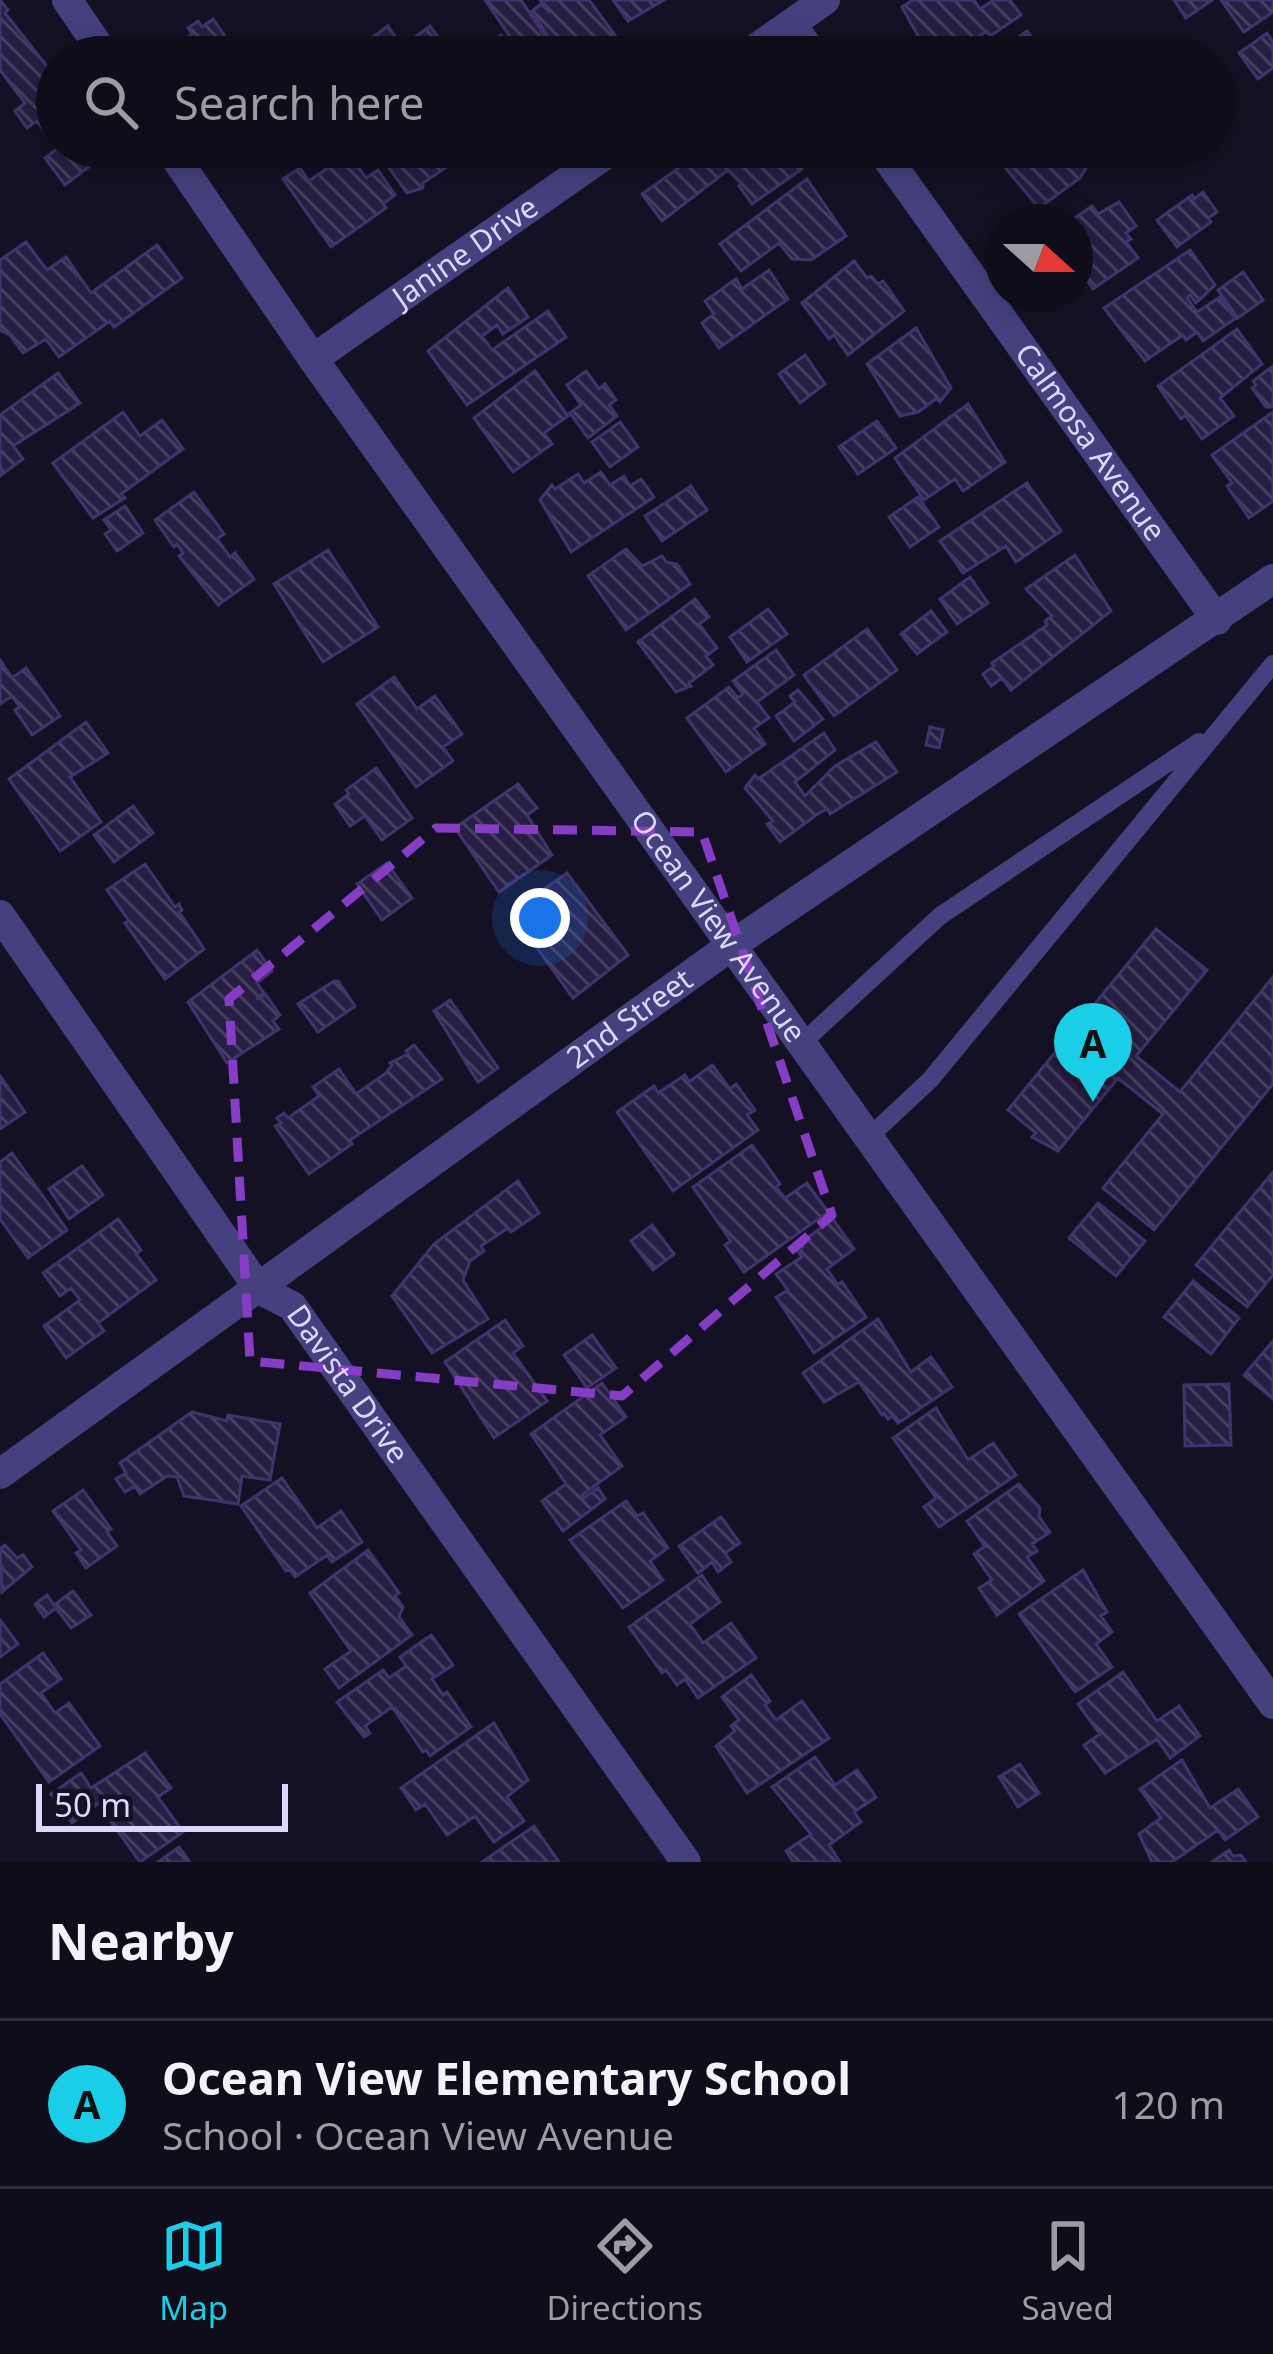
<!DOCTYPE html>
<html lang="en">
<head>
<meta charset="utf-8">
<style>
  :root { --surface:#100d1b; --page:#191624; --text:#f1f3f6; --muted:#9c9ca3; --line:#302d3a; --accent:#19cee6 }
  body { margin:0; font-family:"Noto Sans",sans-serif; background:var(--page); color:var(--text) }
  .compass { position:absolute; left:985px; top:204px; width:108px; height:108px; border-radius:50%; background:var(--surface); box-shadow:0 6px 30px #0003; rotate:111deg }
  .scale { position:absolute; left:36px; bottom:30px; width:252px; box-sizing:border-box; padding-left:12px; border:6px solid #ddd8fb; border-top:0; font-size:33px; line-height:42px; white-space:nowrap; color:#ddd8fb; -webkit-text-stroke:9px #151124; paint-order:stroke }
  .you { position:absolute; left:540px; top:918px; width:42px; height:42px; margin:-30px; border:9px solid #fff; border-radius:50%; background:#1a73e8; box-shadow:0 0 0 18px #1a73e833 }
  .badge { display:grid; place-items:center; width:78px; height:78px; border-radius:50%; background:var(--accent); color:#111; font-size:39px; font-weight:700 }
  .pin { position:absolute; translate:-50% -99px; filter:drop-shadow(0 3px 6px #0008) }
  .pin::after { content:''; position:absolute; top:63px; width:42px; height:36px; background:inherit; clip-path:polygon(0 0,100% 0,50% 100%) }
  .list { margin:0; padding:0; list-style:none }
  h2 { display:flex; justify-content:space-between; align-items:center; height:156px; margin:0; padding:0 48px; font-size:51px }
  h2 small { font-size:39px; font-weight:400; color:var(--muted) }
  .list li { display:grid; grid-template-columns:78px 1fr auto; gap:36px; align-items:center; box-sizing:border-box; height:168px; padding:0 48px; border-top:3px solid var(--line) }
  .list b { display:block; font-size:45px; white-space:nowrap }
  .list p { margin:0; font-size:39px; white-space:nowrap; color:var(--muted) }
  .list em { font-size:39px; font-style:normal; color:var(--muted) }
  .icon { flex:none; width:66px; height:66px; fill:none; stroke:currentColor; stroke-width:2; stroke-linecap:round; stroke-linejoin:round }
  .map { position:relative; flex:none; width:1273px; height:1862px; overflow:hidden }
  .search { position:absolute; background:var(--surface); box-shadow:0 6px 30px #0003; left:36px; right:36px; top:36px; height:132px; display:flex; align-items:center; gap:30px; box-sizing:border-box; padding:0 42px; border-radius:66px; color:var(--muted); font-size:45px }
  .sheet { height:324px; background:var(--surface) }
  nav { display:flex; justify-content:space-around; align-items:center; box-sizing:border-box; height:168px; border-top:3px solid var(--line); background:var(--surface); font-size:33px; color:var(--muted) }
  nav a { display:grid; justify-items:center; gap:6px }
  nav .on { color:var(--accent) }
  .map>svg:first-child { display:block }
  .building { fill:url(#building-back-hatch); stroke:#40346c; stroke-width:3 }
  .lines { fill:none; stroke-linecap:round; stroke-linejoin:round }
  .lane { stroke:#45417e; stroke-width:18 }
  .street { stroke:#45417e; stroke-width:30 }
  .marked { fill:none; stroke:#853dc5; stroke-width:9; stroke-dasharray:24 15; stroke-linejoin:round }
  .labels { text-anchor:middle; stroke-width:9; stroke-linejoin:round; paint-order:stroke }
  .street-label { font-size:30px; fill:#ddd8fb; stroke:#151124 }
</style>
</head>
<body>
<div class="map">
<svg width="1273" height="1862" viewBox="0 0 1273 1862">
  <defs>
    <pattern id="building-back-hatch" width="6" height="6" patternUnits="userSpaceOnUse" patternTransform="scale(3)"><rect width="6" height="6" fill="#271f43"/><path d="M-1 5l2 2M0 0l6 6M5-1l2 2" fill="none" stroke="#463f5f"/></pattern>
  </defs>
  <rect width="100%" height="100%" fill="#151124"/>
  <path class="building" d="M0,0L8,10L5,13L57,79V147H89L98,160L65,185L45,158L57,149L37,121L27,128L15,111L25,103L0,70Z
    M485,0H521L546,38L522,54Z
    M540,0H589L620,42L600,57H542L535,47L548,37L532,11L541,4L550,13Z
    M613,0H664L628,21Z
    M913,0H974L980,9L994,0H1010L1021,15L990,36L987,31L949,57H923L917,47L922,43L902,7Z
    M1174,0H1212L1186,18Z
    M1221,0H1273V12L1244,32Z
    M213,19L236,52L229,57H187L177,44L192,34L188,28L198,21L202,27Z
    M388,26L409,57H371L362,45Z
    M430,26L449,52L441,57H414L405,44Z
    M1027,31L1045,56L990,57Z
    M1267,33L1273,42V68L1258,79L1239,53Z
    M501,35L517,57H481L478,52Z
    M285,38L299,57H266L265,52Z
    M1093,40L1105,57H1070Z
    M338,147H344L366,178L378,170L395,195L383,204L386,208L331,247L283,179L300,168L309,181L332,165L326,156Z
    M374,147H452L460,158L423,183V188L407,193Z
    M708,147H783L802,169L752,204L739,186L742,184L728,170L662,221L642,194Z
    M1015,147H1077L1089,163L1080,178L1039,208L998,159Z
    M807,179L846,236L811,260L792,259L779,243L741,271L720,244Z
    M1203,192L1217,212L1208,218L1211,222L1177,247L1157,220L1192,195L1194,199Z
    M1119,202L1136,226L1126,233L1131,239L1126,242L1138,258L1093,289L1075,263V222H1069L1092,206L1098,214Z
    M26,242L47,270L66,257L91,293L157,245L182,278L114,327L110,321L59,357L46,339L23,353L10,335L0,330V260Z
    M1190,250L1215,285L1196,303L1190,295L1187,298L1197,312L1220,297L1236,318L1203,341L1197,332L1186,340L1183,335L1145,361L1104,308Z
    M854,261L867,278L871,276L878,284L883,281L904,311L848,355L834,335L829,339L802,303Z
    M769,270L788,299L719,348L702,323L714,314L705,301L736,279L742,289Z
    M1243,272L1263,300L1238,318L1218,290Z
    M508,288L528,317L503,334L497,325L482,336L492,350L548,311L566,337L467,405L428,351Z
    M916,328L951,388L940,402L937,398L918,412L900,416L867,364Z
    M1237,329L1262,364L1220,398L1234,416L1202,439L1185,415L1181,419L1158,386Z
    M805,355L825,384L800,403L779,374Z
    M1273,366V407H1266L1252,388L1256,385L1253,381Z
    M535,371L568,416L544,433L552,444L513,472L474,418Z
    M586,371L599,389L605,384L616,400L609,405L617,416L588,438L570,413L581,405L567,385Z
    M58,373L80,403L13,446L23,459L0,476V415Z
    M968,404L1005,462L963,491L955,479L924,500L895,458Z
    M123,412L140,436L162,420L183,449L121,494L125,498L93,518L53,463Z
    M1273,412V501L1249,518L1227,486L1232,483L1212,455Z
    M877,421L896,448L858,474L839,447Z
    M620,422L638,447L610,467L592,442Z
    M601,472L610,485L624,476L630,486L641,479L654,497L571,552L540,500L552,485L555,489L578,474L584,483Z
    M1027,483L1061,531L1016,562L1006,546L963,573L940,541Z
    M691,486L707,510L662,541L645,516Z
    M194,492L224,534L217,539L230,557L235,553L254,579L218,605L179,556L183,553L177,544L174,547L155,520Z
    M918,497L939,527L910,547L889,517Z
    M125,506L143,533L117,551L105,534L111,530L104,520Z
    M626,549L642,566L662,556L666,562L677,564L690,584L626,630L588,576Z
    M328,550L378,627L323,662L274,584Z
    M1075,555L1111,611L1011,690L1002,678L991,686L983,674L994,666L992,663L1047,625L1045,621L1052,616L1026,589Z
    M970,577L988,603L957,624L940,599Z
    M695,599L709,617L699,624L717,648L706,656L713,665L689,683L691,686L676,692L638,642Z
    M768,609L787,634L747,662L730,637Z
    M931,611L947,632L917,654L901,634Z
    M867,629L897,670L834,716L804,675Z
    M776,650L794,675L757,702L769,718L754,728L765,744L726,772L687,718L729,687L738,698L743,694L733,681Z
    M0,660L12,678L26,668L60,716L32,735L15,710L20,707L12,696L0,704Z
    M394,677L417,709L435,696L462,734L443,747L453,761L416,787L357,704Z
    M798,690L823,719L794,741L776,716L795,702L790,696Z
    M86,722L108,753L70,777L101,822L60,851L9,779Z
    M930,727L943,730L939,748L926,745Z
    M824,733L835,750L795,782L805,796L835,766L876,742L897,772L830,814L827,809L816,815L780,842L767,824L773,821L745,788L755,775L758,779Z
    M376,768L412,818L382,840L365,816L350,826L335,804L349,794L346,790Z
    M518,784L537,808L527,815L552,855L499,892L455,828Z
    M133,806L153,833L114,862L94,835Z
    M387,863L412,898L382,920L357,884Z
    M145,864L175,907L179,904L182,910L179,912L204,949L165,979L125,923L129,921L107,890Z
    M567,873L628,955L573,998L528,935L550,919L534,896Z
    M1156,929L1207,970L1136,1056L1180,1092L1273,977V1084L1154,1230L1103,1188L1163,1114L1118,1078L1058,1151L1032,1137L1036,1133L1008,1110Z
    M257,950L272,971L257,983L264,993L256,999L266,995L280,1015L273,1021L279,1029L227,1063L188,1002Z
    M334,981H338L355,1006L318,1032L298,1004Z
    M450,1000L498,1068L478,1082L434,1011Z
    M414,1045L442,1079L350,1140L352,1144L309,1174L275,1126L281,1123L277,1118L284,1113L288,1118L319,1096L313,1087L339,1069L356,1094L386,1073L392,1065L390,1063L408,1054L406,1051Z
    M712,1065L730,1089L736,1084L755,1110L747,1115L758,1130L673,1191L617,1112L654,1086L658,1093L685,1075L689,1082Z
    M0,1076L25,1112L0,1129Z
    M752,1145L780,1184L776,1187L785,1198L807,1183L828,1212L744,1272L725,1245L731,1241L693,1187Z
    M12,1153L67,1230L28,1258L0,1219V1162Z
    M82,1166L103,1195L69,1219L49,1189Z
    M1273,1172V1275L1247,1307L1196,1265Z
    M518,1181L539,1213L511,1232L508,1228L481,1246L484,1251L470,1261L463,1280L488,1319L432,1353L392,1296L434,1244Z
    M1098,1203L1145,1241L1116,1276L1069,1238Z
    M118,1219L141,1250L136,1254L156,1280L98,1323L104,1331L66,1358L44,1326L80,1300L71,1288L60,1296L43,1273Z
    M833,1219L854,1249L827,1269L838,1285L842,1282L866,1317L814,1353L776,1297L788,1290L776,1274L802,1257L797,1251L803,1247L800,1243Z
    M652,1225L674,1254L653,1270L631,1241Z
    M1193,1281L1239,1318L1211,1354L1164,1317Z
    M878,1319L911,1372L931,1357L952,1387L898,1423L892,1416L888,1419L884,1413L882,1415L859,1382L824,1402L803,1373Z
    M505,1320L523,1346L513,1353L547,1401L494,1438L445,1362Z
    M592,1335L616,1368L587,1388L564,1355Z
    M1273,1341V1399L1244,1375Z
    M602,1383L626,1417L600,1435L622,1466L582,1495L584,1498L598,1488L605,1499L563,1531L542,1501L566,1484L531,1434Z
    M1229,1384L1231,1445L1185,1446L1184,1385Z
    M936,1408L968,1460L993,1443L1016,1475L939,1527L924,1507L936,1498L893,1438Z
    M192,1412L227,1421L228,1415L280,1424L270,1480L242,1476L238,1504L184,1496L177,1477L167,1476L140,1494L135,1486L125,1492L116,1479L126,1473L120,1463Z
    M282,1478L317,1528L341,1511L362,1542L332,1562L327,1555L295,1577L289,1569L286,1571L241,1506Z
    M1019,1484L1040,1508L1039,1517L1050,1532L1032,1544L1037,1551L1027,1557L1044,1581L997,1615L979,1588L992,1580L974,1554L985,1546L967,1521Z
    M83,1490L111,1529L107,1532L117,1546L86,1568L76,1553L81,1550L53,1511Z
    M626,1501L637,1516L643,1513L668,1548L650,1561L663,1580L623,1608L570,1540Z
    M721,1517L740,1543L725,1553L731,1562L718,1572L712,1562L698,1573L679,1546Z
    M5,1545L17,1558L23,1555L32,1567L2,1592L0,1549Z
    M368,1550L399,1593L395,1596L403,1607L399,1617L412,1635L339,1688L325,1669L351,1651L310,1593Z
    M1083,1570L1107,1612L1101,1616L1112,1632L1096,1644L1112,1667L1075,1692L1019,1614Z
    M702,1575L720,1602L690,1624L703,1643L731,1623L756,1658L698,1698L685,1679L677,1685L666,1670L662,1673L629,1627Z
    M73,1591L91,1615L71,1628L56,1608L44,1617L35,1604L47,1595L54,1605Z
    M0,1620L18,1644L0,1657Z
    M431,1635L453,1665L432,1679L443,1695L447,1692L471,1727L430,1756L426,1750L423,1752L392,1707L365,1726L370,1733L364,1737L337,1702L383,1670L389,1678L406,1666L400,1657Z
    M43,1653L61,1679L41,1693L55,1713L69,1703L100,1746L49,1782L0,1714V1684Z
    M1123,1672L1157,1721L1179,1706L1200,1736L1170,1758L1157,1739L1105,1773L1084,1745L1100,1734L1078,1704Z
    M751,1675L770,1701L765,1705L776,1720L802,1701L829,1738L747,1793L716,1746L735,1731L731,1726L739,1720L722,1697Z
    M494,1723L528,1780L507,1797L524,1821L494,1842L475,1816L447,1835L425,1804L416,1810L401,1788Z
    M145,1753L171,1788L158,1797L183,1832L140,1862L108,1818L117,1812L107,1797L72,1823L51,1794L81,1773L91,1788Z
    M815,1757L835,1785L857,1770L876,1797L854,1812L861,1822L829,1845L840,1862H793L786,1851L811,1834L772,1787Z
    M1182,1760L1210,1808L1238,1789L1258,1817L1225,1840L1218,1830L1172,1862H1152L1139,1834L1161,1818L1140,1789Z
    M1020,1764L1039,1793L1018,1807L999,1777Z
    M534,1826L559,1862H482Z
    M179,1847L190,1862H158Z
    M1229,1850L1233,1856L1241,1855L1246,1862H1212Z"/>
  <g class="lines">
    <path class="lane" d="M802,1043L940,916L1199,742
      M869,1137L930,1080L1273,664"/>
    <g class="street">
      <path d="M67,0L106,57"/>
      <path d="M791,24L815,57"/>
      <path d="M744,57L825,0"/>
      <path id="s1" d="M168,147L313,359L1273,1704"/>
      <path id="s2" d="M879,147L1217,620"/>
      <path id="s3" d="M313,359L616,147"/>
      <path id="s4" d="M0,915L259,1289L292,1306L686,1862"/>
      <path id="s5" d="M0,1474L732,945L1273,579"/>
    </g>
  </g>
  <path class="marked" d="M436,828L702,832L832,1215L622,1396L250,1361L229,999Z"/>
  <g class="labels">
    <g class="street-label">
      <text dy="10" stroke="none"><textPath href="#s3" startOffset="186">Janine Drive</textPath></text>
      <text dy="10" stroke="none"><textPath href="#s2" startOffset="363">Calmosa Avenue</textPath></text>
      <text dy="10" stroke="none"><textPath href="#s1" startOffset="954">Ocean View Avenue</textPath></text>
      <text dy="10" stroke="none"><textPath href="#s5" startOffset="777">2nd Street</textPath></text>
      <text dy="10" stroke="none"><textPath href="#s4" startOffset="588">Davista Drive</textPath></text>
    </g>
  </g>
</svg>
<svg class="compass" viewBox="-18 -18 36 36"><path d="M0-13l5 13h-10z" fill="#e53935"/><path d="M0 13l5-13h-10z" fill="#9c9ca3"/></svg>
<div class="scale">50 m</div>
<div class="you"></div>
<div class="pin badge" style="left:1093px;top:1102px">A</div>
<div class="search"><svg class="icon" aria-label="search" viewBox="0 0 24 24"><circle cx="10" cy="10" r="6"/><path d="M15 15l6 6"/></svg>Search here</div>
</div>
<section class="sheet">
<h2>Nearby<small></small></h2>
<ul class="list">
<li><span class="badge">A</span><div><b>Ocean View Elementary School</b><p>School · Ocean View Avenue</p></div><em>120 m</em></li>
</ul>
</section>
<nav>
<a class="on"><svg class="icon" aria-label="map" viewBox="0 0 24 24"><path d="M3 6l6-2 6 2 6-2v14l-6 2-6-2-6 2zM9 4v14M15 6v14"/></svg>Map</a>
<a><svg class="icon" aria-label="directions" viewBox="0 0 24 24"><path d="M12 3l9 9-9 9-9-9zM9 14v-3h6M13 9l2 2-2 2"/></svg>Directions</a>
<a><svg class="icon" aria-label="saved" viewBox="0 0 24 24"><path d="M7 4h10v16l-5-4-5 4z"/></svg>Saved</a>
</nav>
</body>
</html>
